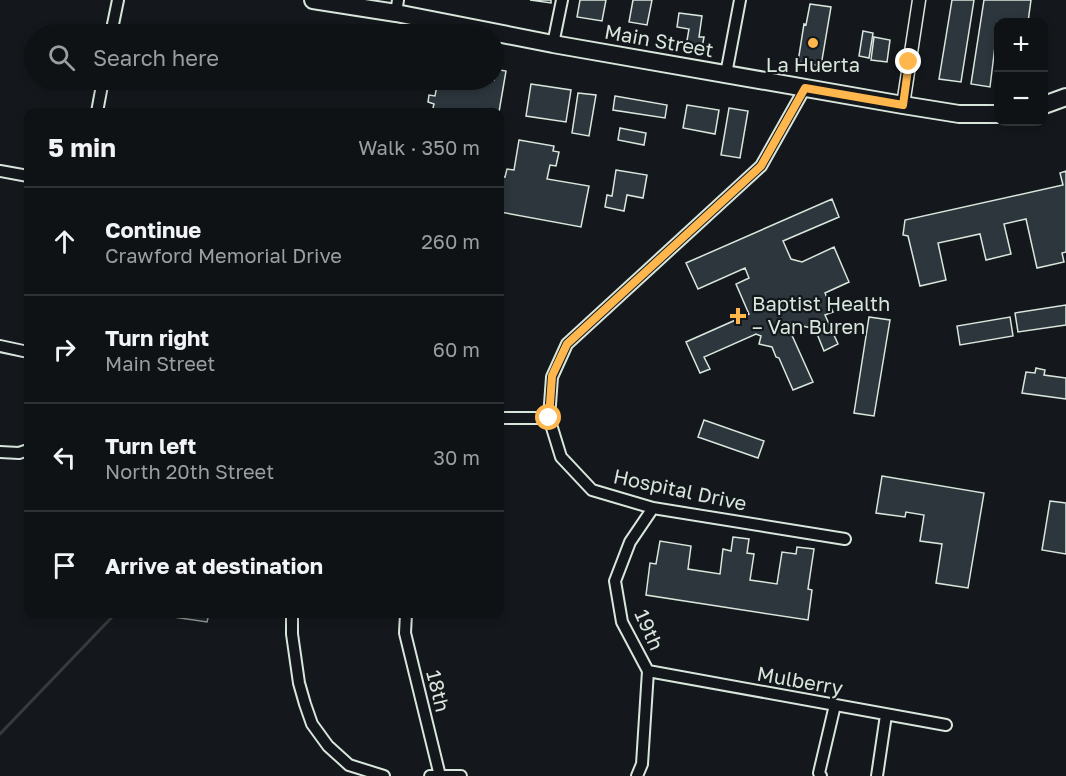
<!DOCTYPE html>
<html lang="en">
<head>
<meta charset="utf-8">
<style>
  :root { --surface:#0f1215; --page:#181b1e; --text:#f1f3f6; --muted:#9b9ea0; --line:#2f3234 }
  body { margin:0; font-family:"Golos Text",sans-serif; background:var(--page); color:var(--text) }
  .controls { position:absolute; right:18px; top:18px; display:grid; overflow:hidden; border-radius:12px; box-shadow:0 3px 9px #0003 }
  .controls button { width:54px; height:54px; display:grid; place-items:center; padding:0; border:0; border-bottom:2px solid var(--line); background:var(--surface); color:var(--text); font:30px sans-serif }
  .stop { position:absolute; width:18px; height:18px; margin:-14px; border:4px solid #ffb74d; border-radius:50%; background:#fff }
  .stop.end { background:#ffb74d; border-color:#fff; box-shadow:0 2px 6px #0008 }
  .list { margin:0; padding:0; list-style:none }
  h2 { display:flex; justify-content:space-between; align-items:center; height:78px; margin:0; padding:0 24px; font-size:26px }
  h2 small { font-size:20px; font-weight:400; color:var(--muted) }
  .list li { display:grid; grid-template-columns:39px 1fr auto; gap:18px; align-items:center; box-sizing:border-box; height:108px; padding:0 24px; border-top:2px solid var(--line) }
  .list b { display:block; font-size:22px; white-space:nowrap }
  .list p { margin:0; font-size:20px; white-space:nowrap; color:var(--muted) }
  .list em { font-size:20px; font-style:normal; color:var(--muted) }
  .icon { flex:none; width:33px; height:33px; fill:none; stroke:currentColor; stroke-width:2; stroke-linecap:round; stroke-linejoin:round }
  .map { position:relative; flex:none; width:1066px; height:776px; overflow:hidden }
  .search { position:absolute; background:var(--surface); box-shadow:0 3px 9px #0003; left:24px; top:24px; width:480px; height:66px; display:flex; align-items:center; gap:15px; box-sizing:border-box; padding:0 21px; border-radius:33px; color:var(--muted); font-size:22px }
  .panel { position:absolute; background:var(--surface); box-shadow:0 3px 9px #0003; left:24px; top:108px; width:480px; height:510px; border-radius:12px }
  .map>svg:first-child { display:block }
  .green { fill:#202428; stroke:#939e99; stroke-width:1.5 }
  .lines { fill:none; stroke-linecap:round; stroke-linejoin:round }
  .stream { stroke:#363b3e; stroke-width:3 }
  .building { fill:#2c363c; stroke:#d8e6dc; stroke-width:1.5 }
  .minor-casing { stroke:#d8e6dc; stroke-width:14 }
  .tertiary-casing { stroke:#d8e6dc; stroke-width:15 }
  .primary-casing { stroke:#d8e6dc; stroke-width:20 }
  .minor { stroke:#14181c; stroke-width:10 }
  .tertiary { stroke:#14181c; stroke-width:12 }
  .primary { stroke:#14181c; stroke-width:16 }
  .route { stroke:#ffb74d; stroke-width:8 }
  .poi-dot { fill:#ffb74d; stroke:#14181c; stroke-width:2 }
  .labels { text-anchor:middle; stroke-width:4.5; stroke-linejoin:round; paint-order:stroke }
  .street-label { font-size:20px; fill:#d8e6dc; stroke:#14181c }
  .poi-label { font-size:20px; fill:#d8e6dc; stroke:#14181c }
</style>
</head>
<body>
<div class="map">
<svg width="1066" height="776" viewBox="0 0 1066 776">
  <rect width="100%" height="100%" fill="#14181c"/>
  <path class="green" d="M153,614H209L207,622Z"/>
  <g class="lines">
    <path class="stream" d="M0,734L115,614"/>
  </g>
  <path class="building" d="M530,0H551V3Z
    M580,0H606L602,21L577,17Z
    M633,0H652L647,25L629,22Z
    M952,0H974L961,82L939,79Z
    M984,0H1031L1028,22H998L990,87L971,84Z
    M810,4L831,7L821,66L798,62L804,24L806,25Z
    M679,13L702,16L699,37H704L702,48L686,46L689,29L677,27Z
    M863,31L873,33L869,58L859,56Z
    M874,37L890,40L887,62L871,60Z
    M494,69L506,71L499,112H432L434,104L428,102L429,95L435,96L438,80H494Z
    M531,84L571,90L566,122L526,116Z
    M578,93L596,95L589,136L572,133Z
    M615,96L667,105L665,118L613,110Z
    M687,105L719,110L715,134L683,128Z
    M729,108L748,111L740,158L721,155Z
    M620,128L646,133L644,145L618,140Z
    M519,140L554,146L553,151L559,152L556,166L550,165L547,179L589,186L581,227L500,212L503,187H500V176L505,177L507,169L514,170Z
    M616,170L647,175L643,198L627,195L624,211L605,207L607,195L612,196Z
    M1066,171V252L1062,253L1064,262L1037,268L1026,219L1004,224L1011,254L986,260L980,234L938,243L946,280L920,286L908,236L903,235L905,220L1063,185L1060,173Z
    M832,199L839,217L783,241L791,259L802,262L834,247L849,282L825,293L833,312L825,315L838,344L824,351L815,329L786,322L813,382L793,390L779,358L776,357L772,347L759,344L761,336L756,334L704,357L710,369L700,373L686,342L749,314L736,284L749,278L745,268L698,289L686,263Z
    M1066,305V325L1018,332L1015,313Z
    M869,317L890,320L874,416L854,413Z
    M1010,317L1013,336L960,345L957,326Z
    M1036,368L1045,370L1044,375L1066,378V399L1022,393L1026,372L1035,373Z
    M704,420L764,441L758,458L698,437Z
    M882,476L984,493L968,588L936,583L942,544L920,541L924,515L906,512L905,517L876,513Z
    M1050,501L1066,503V554L1042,550Z
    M733,537L749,539L747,553L754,554L750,580L777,584L782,552L796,554L797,547L814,549L808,589L812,590L808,620L646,595L650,563L656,564L660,541L691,546L688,569L720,574L723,549L731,551Z"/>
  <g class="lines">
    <defs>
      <path id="minor" d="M396,13L398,0
        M111,34L118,0
        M553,44L562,0
        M726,74L740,0
        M805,88L761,166L567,344L552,377L549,418L561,457L592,490L653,508L845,539
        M97,112L103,80
        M0,171L28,176
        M0,346L28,352
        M500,418H549
        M0,452L19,453L28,450
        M292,614V634L299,683L305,704L312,724L328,746L349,765L384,776
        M406,614L405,633L440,776
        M648,671L946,725
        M430,776H461
        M637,776L642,764L648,671L622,622L615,581L630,542L653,508
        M821,776L819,773L835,705
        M877,776L886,715"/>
      <path id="tertiary" d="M903,105L919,0"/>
      <path id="primary" d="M313,0L396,13L553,44L903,105L959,114H998
        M1044,105L1066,97"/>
    </defs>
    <use href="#minor" class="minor-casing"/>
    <use href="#tertiary" class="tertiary-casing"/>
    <use href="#primary" class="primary-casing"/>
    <use href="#minor" class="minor"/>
    <use href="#tertiary" class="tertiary"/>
    <use href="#primary" class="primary"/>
  </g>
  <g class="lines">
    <path class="route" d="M549,418L552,376L567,344L761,166L805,88L903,105L909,62"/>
  </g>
  <g class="poi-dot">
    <circle cx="813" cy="43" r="6"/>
    <path d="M735 307h6v6h6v6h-6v6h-6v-6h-6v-6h6z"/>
  </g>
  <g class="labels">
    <g class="street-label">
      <text transform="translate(659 41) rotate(10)" y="7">Main Street</text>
      <text transform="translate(680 490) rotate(12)" y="7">Hospital Drive</text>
      <text transform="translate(649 630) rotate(66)" y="7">19th</text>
      <text transform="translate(800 681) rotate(10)" y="7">Mulberry</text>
      <text transform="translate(438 691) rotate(76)" y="7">18th</text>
    </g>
    <g class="poi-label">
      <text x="813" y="72">La Huerta</text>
      <text x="752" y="311" text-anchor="start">Baptist Health<tspan x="752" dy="23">– Van Buren</tspan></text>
    </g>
  </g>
</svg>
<div class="controls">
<button>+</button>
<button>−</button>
</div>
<div class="stop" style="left:549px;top:418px"></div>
<div class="stop end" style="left:909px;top:62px"></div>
<div class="search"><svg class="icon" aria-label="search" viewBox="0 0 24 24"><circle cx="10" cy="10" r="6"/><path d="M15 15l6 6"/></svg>Search here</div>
<section class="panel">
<h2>5 min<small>Walk · 350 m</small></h2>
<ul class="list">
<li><svg class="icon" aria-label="ahead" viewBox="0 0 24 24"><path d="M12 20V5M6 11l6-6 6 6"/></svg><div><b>Continue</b><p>Crawford Memorial Drive</p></div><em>260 m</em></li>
<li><svg class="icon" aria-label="right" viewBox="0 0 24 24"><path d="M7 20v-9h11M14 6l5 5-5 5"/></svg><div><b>Turn right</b><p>Main Street</p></div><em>60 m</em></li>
<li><svg class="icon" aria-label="left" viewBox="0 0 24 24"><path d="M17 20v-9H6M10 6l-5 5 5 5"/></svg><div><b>Turn left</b><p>North 20th Street</p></div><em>30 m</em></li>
<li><svg class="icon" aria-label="arrive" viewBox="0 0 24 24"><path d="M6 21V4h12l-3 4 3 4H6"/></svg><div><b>Arrive at destination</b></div></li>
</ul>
</section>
</div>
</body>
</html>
